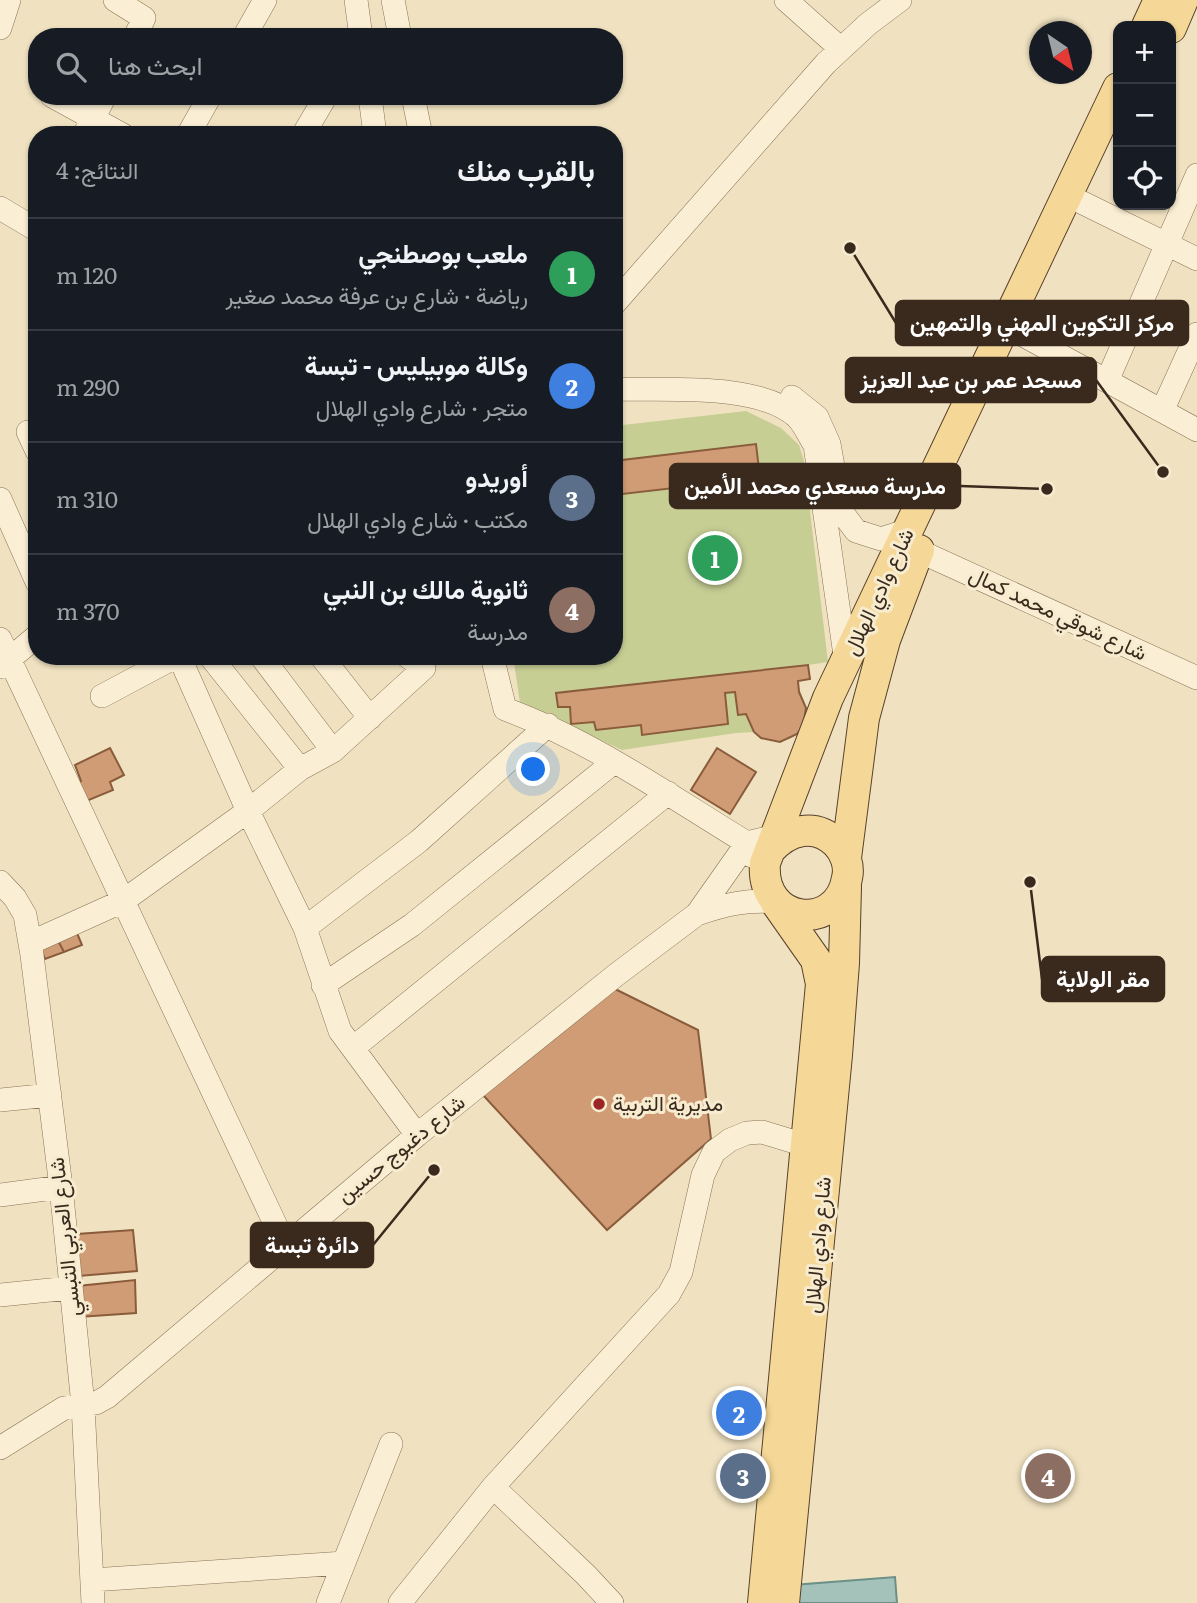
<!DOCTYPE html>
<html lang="ar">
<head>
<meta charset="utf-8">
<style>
  :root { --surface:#171b24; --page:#242831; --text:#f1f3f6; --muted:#9ea1a6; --line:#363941; --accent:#ca9798 }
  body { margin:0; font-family:Literata,Vazirmatn,serif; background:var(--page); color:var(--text); direction:rtl }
  .controls { position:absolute; right:21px; top:21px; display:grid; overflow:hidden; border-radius:14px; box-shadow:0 2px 5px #0004 }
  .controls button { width:63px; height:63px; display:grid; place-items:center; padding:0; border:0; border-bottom:2px solid var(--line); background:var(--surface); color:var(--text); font:35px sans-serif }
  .compass { position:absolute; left:1029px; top:21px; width:63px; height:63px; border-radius:50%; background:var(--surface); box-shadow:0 2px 5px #0004; rotate:145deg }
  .you { position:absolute; left:534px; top:770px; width:24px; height:24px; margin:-18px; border:5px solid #fff; border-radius:50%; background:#1a73e8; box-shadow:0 0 0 10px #1a73e833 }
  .badge { display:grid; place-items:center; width:46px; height:46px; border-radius:50%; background:var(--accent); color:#fff; font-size:23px; font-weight:700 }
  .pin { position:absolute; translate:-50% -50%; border:4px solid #fff; box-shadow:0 2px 7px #0006 }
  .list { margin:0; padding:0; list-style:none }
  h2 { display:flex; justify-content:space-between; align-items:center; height:91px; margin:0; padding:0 28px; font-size:30px }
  h2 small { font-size:23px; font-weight:400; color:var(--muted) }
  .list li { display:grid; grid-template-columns:46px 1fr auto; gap:21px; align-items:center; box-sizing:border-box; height:112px; padding:0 28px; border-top:2px solid var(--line) }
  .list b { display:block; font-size:26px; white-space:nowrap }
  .list p { margin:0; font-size:23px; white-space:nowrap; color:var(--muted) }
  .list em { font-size:23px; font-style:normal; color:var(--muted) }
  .icon { flex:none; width:38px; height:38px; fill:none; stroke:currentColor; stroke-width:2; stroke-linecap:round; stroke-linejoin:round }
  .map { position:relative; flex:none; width:1197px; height:1603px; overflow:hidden; direction:ltr }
  .search { position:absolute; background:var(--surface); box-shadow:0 2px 5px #0004; left:28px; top:28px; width:595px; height:77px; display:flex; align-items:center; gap:18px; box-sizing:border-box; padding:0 24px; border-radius:28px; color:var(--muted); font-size:26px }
  .panel { position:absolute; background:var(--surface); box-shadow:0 2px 5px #0004; left:28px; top:126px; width:595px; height:539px; border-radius:28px; direction:rtl }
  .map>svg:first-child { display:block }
  .green { fill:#c7ce94 }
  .water { fill:#a4c2b9; stroke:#6a9087; stroke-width:2 }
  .building { fill:#cf9c75; stroke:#8a5c3c; stroke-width:2 }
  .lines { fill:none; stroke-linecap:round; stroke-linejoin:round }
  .minor-casing { stroke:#8a7358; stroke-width:24 }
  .major-casing { stroke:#57412c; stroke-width:32 }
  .minor { stroke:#faefd4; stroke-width:23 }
  .major { stroke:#f5d897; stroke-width:30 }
  .poi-dot { fill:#9b2625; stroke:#f7ecd0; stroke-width:2.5 }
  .labels { text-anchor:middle; stroke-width:6; stroke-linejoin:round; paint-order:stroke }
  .street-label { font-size:21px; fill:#392a1d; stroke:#f7ecd0 }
  .poi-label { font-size:21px; fill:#392a1d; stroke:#f7ecd0; text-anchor:start }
  .leader { fill:none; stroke:#392a1d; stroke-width:2.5 }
  .callout-dot { fill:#392a1d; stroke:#f7ecd0; stroke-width:2.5 }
  .callout { fill:#392a1d; stroke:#392a1d; stroke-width:2.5 }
  .callout-label { font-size:23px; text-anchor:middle; font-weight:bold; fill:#fff }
</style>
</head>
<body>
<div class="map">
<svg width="1197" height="1603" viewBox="0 0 1197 1603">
  <rect width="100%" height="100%" fill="#f0e2c1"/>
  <path class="green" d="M746,411L781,428L799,445L804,461L828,662L808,665L810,679L798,681C799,692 806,702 806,713C806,743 773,748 754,732L736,733L622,750L520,703L513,656H614V426Z"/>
  <path class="water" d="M895,1577L897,1603H792L793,1585Z"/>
  <path class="building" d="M756,444L760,478L614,495V461Z
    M808,665L810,679L798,681L799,692L806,708L803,727L797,734L780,742L761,738L754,732L746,714L738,715L735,692L725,693L728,724L642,735L641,725L596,730L594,722L571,724L570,707H558L556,693Z
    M110,748L124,775L110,782L113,790L84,802L76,783L81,781L75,765Z
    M717,748L756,772L730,814L691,790Z
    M74,926L82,945L64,952L55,935Z
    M55,935L64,952L45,959L38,943Z
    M615,989L698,1030L711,1139L607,1230L483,1095Z
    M133,1230L137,1271L79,1276L77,1234Z
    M135,1280L136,1313L79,1317L78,1286Z"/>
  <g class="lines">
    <defs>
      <path id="minor" d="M115,0L144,18L135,37
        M356,0L361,37
        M393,0L400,37
        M786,0L841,49
        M0,28L9,0
        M244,37L265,0
        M52,96L123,135
        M370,96L375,135
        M413,96L421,135
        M84,135L105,96
        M188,135L210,96
        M303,135L326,96
        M1083,203L1197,259
        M0,208L37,230
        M614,304L826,63L868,24L900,0
        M1021,334L1197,430
        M1107,381L1197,175
        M616,389C666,391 758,382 797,417C804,424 809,436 815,445L846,662
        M792,397L817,417L829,444L841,511L856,531L881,539L909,530
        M1162,411L1197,334
        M28,432L37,451
        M0,499L37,582
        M919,551L1197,678
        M0,639L285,1245
        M179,656L248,811L305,928L340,1031L417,1135
        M210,656L300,769
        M261,656L333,751
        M321,656L370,718
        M492,656L505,709C592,741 668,795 747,843L752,856
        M0,667L37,636
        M102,696L177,656
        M0,882L15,898L25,915L32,955L61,1187L83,1405L93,1603
        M697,914C724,905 747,899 776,902
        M305,928L419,841L548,725
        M30,943L123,901L248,811L300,769L333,751L424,668L407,656
        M323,985L412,925L614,762
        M353,1048L668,793
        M0,1100L50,1095
        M0,1195L61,1187
        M0,1295L70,1288
        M0,1448L64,1408L96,1403L107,1397L417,1135L616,975L697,914L747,843L788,833
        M493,1487L586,1575L612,1603
        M92,1580L344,1563
        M328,1603L391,1444
        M400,1603L493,1487L669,1294L681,1272L703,1175L714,1152L730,1140L747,1133L762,1132L821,1150"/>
      <path id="major" d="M1147,26L1159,0
        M1171,28L1183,0
        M770,850C788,830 815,822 836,843C845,852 850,866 847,878C838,933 760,925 765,863L828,698L1118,88
        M846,858L864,718L885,640L919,550
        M763,1603L821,984L816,960L776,903
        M784,1603L837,1055L844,963L846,887"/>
    </defs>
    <use href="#minor" class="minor-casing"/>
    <use href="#major" class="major-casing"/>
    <use href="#minor" class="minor"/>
    <use href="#major" class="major"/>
  </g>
  <circle class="poi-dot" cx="599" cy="1104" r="7"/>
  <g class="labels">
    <g class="street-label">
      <text transform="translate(879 592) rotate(-65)" y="7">شارع وادي الهلال</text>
      <text transform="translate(1058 614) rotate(25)" y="7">شارع شوقي محمد كمال</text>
      <text transform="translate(401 1149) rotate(-39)" y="7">شارع دغبوج حسين</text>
      <text transform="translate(65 1237) rotate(-96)" y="7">شارع العربي التبسي</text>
      <text transform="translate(818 1245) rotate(-85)" y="7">شارع وادي الهلال</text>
    </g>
    <g class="poi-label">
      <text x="613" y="1111">مديرية التربية</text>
    </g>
  </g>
  <path class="leader" d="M850 248L896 323M1163 472L1096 380M1047 489L960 486M1030 882L1042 979M434 1170L373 1245"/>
  <g class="callout-dot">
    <circle cx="850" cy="248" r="7"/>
    <circle cx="1163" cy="472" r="7"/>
    <circle cx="1047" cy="489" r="7"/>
    <circle cx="1030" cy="882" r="7"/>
    <circle cx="434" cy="1170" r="7"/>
  </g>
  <g class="callout">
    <rect x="896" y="301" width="292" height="44" rx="7"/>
    <rect x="846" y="358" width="250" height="44" rx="7"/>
    <rect x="670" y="464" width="290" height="44" rx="7"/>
    <rect x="1042" y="957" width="122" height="44" rx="7"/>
    <rect x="251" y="1223" width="122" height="44" rx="7"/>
  </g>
  <g class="callout-label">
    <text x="1042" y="331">مركز التكوين المهني والتمهين</text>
    <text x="971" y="388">مسجد عمر بن عبد العزيز</text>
    <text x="815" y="494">مدرسة مسعدي محمد الأمين</text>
    <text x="1103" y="987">مقر الولاية</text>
    <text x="312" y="1253">دائرة تبسة</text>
  </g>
</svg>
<div class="controls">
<button>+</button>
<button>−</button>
<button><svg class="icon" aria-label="locate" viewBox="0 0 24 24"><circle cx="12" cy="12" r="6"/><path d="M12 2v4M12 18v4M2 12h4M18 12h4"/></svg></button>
</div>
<svg class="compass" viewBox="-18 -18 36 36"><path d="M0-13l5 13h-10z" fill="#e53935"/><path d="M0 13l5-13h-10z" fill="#9ea1a6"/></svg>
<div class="you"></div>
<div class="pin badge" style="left:715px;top:558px;background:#2e9e5b">1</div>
<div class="pin badge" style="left:739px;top:1413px;background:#3f7fe0">2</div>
<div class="pin badge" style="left:743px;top:1476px;background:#5c6f8a">3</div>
<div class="pin badge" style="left:1048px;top:1476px;background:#8d6e63">4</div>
<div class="search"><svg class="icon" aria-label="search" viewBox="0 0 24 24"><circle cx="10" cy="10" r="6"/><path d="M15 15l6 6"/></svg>ابحث هنا</div>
<section class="panel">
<h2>بالقرب منك<small>النتائج: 4</small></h2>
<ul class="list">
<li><span class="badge" style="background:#2e9e5b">1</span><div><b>ملعب بوصطنجي</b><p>رياضة · شارع بن عرفة محمد صغير</p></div><em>120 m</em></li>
<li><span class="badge" style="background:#3f7fe0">2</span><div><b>وكالة موبيليس - تبسة</b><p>متجر · شارع وادي الهلال</p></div><em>290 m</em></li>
<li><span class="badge" style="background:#5c6f8a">3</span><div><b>أوريدو</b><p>مكتب · شارع وادي الهلال</p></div><em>310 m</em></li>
<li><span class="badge" style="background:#8d6e63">4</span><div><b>ثانوية مالك بن النبي</b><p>مدرسة</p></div><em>370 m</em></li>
</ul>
</section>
</div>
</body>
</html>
